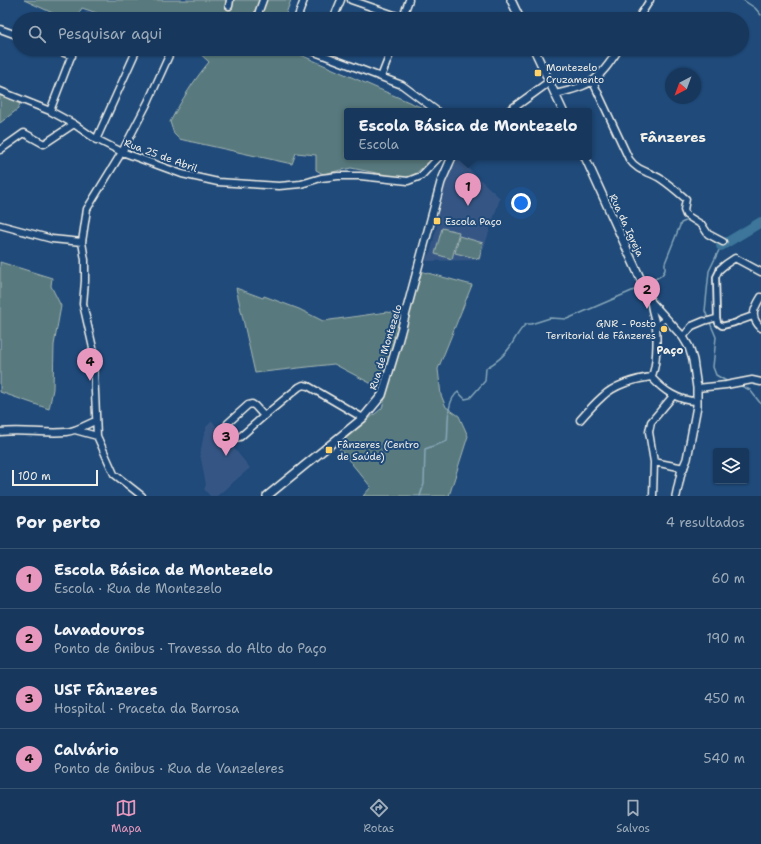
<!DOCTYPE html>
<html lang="pt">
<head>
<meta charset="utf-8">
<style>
  :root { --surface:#17385c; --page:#244365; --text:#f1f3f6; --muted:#9eacbb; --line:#365272; --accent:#e797bd }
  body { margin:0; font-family:"Shantell Sans",sans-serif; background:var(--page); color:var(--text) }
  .controls { position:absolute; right:12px; bottom:12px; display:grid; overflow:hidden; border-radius:4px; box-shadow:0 1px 3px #0004 }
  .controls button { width:36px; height:36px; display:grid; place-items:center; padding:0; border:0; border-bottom:1px solid var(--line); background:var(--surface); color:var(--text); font:20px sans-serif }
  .compass { position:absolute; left:665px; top:68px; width:36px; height:36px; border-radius:50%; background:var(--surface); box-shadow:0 1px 3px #0004; rotate:221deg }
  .scale { position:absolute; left:12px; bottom:10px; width:86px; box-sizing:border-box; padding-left:4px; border:2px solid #f4f1e8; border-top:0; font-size:11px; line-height:14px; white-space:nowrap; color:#f4f1e8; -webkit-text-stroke:3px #1f4a7a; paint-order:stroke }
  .you { position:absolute; left:521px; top:203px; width:14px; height:14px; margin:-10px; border:3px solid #fff; border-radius:50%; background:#1a73e8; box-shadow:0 0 0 6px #1a73e833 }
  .badge { display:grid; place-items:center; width:26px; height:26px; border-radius:50%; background:var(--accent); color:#111; font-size:13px; font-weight:700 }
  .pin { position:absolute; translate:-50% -33px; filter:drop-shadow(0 1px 2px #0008) }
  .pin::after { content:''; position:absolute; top:21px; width:14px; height:12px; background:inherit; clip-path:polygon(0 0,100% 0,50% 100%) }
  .popup { position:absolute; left:344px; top:108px; width:248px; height:52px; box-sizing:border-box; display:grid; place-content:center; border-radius:4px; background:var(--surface); filter:drop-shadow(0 1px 3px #0005); font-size:13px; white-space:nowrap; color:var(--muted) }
  .popup b { font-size:15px; color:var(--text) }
  .popup::after { content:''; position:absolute; left:50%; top:100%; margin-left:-8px; border:8px solid transparent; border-top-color:var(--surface) }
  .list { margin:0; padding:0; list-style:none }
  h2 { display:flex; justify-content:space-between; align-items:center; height:52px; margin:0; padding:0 16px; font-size:17px }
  h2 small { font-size:13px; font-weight:400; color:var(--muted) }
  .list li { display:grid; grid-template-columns:26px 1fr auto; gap:12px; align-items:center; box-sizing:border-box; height:60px; padding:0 16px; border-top:1px solid var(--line) }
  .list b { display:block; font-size:15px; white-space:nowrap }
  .list p { margin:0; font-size:13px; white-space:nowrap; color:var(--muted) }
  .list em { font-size:13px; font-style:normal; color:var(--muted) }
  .icon { flex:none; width:22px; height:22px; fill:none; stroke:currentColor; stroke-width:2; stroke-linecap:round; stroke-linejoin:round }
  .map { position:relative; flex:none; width:761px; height:496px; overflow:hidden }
  .search { position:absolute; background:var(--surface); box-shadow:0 1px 3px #0004; left:12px; right:12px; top:12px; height:44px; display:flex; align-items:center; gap:10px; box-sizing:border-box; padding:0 14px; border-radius:22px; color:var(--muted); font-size:15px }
  .sheet { height:292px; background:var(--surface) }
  nav { display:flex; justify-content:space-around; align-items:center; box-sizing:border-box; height:56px; border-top:1px solid var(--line); background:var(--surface); font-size:11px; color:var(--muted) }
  nav a { display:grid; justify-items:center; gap:2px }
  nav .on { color:var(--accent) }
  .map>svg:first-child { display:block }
  .built { fill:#355785 }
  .green { fill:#597a7e; stroke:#a6b6b3 }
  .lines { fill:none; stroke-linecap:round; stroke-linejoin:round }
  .stream { stroke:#87a7b9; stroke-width:1.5 }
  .river { stroke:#3e769a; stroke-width:10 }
  .pedestrian-casing { stroke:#f4f1e8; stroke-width:8 }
  .minor-casing { stroke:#f4f1e8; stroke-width:9 }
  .tertiary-casing { stroke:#f4f1e8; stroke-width:10 }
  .pedestrian { stroke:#1f4a7a; stroke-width:4.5 }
  .minor { stroke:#1f4a7a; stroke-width:6 }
  .tertiary { stroke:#1f4a7a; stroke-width:7 }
  .poi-dot { fill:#ffd166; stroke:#1f4a7a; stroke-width:1.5 }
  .labels { text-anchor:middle; stroke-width:4; stroke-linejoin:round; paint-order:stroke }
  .poi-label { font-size:10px; fill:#f4f1e8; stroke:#1f4a7a; text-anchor:start }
  .street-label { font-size:10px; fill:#f4f1e8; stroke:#1f4a7a }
  .neighbourhood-label { font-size:11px; font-weight:bold; fill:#f4f1e8; stroke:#1f4a7a }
  .district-label { font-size:14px; font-weight:bold; fill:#f4f1e8; stroke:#1f4a7a }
</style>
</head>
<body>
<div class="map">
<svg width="761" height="496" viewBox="0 0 761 496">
  <rect width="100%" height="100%" fill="#1f4a7a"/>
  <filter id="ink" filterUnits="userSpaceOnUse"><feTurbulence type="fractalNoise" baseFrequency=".025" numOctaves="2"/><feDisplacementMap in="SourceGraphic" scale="8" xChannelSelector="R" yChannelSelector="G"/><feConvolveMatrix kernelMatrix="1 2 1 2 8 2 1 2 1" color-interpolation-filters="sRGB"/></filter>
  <g filter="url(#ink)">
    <path class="built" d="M458,159L500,198L480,260L426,261L427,256L430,254L439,218L438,215L446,181L451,170Z
      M212,421L250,468L217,496H210L204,489L206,485L200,454L204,434L206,431V427Z"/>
    <path class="green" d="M24,0H291L284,19H114L82,8L75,19H66Z
      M195,49H287L425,109L428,111H347V157H434L412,177L402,178L351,168L323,174L316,170V155L296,153L292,164L179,139L174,134L170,122C181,101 194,80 209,62Z
      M0,95L20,104L18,109L0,123Z
      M442,228L459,232L452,259L435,254Z
      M459,236L483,243L479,259L455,253Z
      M0,262L52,278L51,286L61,306L54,345L53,389L49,409L0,392Z
      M413,269L472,285L438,369L441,395L446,407L459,416L468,436L449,496H363L371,487L337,446L382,408L387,392L334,364L255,373L236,288L263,298L264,296L299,309L323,321L387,312L403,314Z"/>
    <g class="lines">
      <path class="stream" d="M743,0L755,8L761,15
        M707,237L721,246L709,271L705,311L716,337L713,367L716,375L728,382
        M650,282L662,275L665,270V263L681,223L688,220L698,226L703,232
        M739,385L750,390L761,404
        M420,496L424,484L425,449L447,441C449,426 445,402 458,392L465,399L470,398L485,381L486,368C495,363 504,356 510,347C515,339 519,330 526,324H531L550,318L567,319L641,287"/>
      <path class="river" d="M721,246L761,222"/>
      <defs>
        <path id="pedestrian" d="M717,318L718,323L722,326L734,323L739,321
          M704,321H706L717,318L716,277L720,269
          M656,326L666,318"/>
        <path id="minor" d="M351,0L403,18
          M229,6L230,0
          M86,19L87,18
          M258,19L259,11L263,0
          M297,19L304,0
          M333,19L341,0
          M402,19L409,0
          M638,19L650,0
          M0,29L19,36
          M54,49L72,56
          M307,49L402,85L437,111
          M381,77L392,49
          M593,82L629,159C638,172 649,171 661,179C670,185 678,192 686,199L684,210L686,215L702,225L708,234L723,242
          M0,91L50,111L74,124L94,138L122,152L182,174L218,182L279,186L301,184L321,178L338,176H360L408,181L421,176L439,157
          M555,94C592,86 598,81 619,49
          M50,111L74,49
          M96,140L137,49
          M0,150L24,133L44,144L74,124
          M0,225L52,239L82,242
          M720,269L726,264L735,258L761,272
          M761,297C753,310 750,317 761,328
          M739,321L753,316
          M683,337L692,326L704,321
          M651,377C657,369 657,338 656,327C655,318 651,311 651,302
          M697,388L726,385L752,380L761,382
          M252,404L255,406L264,416L240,437C234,439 231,433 227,428L228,423L248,405Z
          M264,416L299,387L303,385L308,386L363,418
          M580,420C587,412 594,404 602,397C614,385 635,379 651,377C664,391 678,401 697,401
          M75,430L97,436
          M0,432C22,429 44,434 66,432C76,431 86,425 95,421
          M654,462L684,468
          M142,496L114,474L97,436L93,348L83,304L85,281V260L82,242L87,209L122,152L148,102L172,49
          M653,496L654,462L649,432L651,422L673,396"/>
        <path id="tertiary" d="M511,0L520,19
          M534,49L563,111
          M509,111L549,82
          M585,157L651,302L683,337L689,347L693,360L697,388V406L687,459L681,473L676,496
          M267,496L363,418L382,395L398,342L441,182L452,157"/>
      </defs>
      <use href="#pedestrian" class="pedestrian-casing"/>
      <use href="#minor" class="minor-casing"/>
      <use href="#tertiary" class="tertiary-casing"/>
      <use href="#pedestrian" class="pedestrian"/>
      <use href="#minor" class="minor"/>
      <use href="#tertiary" class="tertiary"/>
    </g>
  </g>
  <g class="poi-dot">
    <rect x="534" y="69" width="8" height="8" rx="2"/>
    <rect x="433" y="217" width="8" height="8" rx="2"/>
    <circle cx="664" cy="329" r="4"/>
    <rect x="325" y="446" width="8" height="8" rx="2"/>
  </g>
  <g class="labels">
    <g class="poi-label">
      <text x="546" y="71">Montezelo<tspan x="546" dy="12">Cruzamento</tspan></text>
      <text x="445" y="225">Escola Paço</text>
      <text x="656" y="327" text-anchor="end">GNR - Posto<tspan x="656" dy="12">Territorial de Fânzeres</tspan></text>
      <text x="337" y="448">Fânzeres (Centro<tspan x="337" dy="12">de Saúde)</tspan></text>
    </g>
    <g class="street-label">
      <text transform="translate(161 155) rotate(20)" y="4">Rua 25 de Abril</text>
      <text transform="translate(627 225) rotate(65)" y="4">Rua da Igreja</text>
      <text transform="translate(385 347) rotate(-73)" y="4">Rua de Montezelo</text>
    </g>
    <g class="neighbourhood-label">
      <text x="670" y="354">Paço</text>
    </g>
    <g class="district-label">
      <text x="673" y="142">Fânzeres</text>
    </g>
  </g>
</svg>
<div class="controls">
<button><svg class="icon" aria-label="layers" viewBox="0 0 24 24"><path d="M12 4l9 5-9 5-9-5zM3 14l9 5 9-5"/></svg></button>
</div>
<svg class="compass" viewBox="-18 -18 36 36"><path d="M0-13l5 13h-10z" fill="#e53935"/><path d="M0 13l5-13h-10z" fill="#9eacbb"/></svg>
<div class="scale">100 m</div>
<div class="you"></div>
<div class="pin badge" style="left:468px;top:206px">1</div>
<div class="popup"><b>Escola Básica de Montezelo</b>Escola</div>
<div class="pin badge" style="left:647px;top:309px">2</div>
<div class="pin badge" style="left:226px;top:456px">3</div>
<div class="pin badge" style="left:90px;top:381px">4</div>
<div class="search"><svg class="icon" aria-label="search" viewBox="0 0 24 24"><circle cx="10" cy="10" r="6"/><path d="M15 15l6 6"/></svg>Pesquisar aqui</div>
</div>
<section class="sheet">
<h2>Por perto<small>4 resultados</small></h2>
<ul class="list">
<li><span class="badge">1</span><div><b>Escola Básica de Montezelo</b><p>Escola · Rua de Montezelo</p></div><em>60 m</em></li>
<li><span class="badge">2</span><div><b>Lavadouros</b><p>Ponto de ônibus · Travessa do Alto do Paço</p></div><em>190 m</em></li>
<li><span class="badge">3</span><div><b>USF Fânzeres</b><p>Hospital · Praceta da Barrosa</p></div><em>450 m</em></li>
<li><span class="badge">4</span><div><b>Calvário</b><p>Ponto de ônibus · Rua de Vanzeleres</p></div><em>540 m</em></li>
</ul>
</section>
<nav>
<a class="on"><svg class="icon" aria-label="map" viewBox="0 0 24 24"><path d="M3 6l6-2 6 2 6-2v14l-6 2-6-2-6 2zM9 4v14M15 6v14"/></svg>Mapa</a>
<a><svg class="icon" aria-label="directions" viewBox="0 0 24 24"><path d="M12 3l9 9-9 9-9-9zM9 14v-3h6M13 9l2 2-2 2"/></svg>Rotas</a>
<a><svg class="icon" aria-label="saved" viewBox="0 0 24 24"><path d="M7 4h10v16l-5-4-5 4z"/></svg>Salvos</a>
</nav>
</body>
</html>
